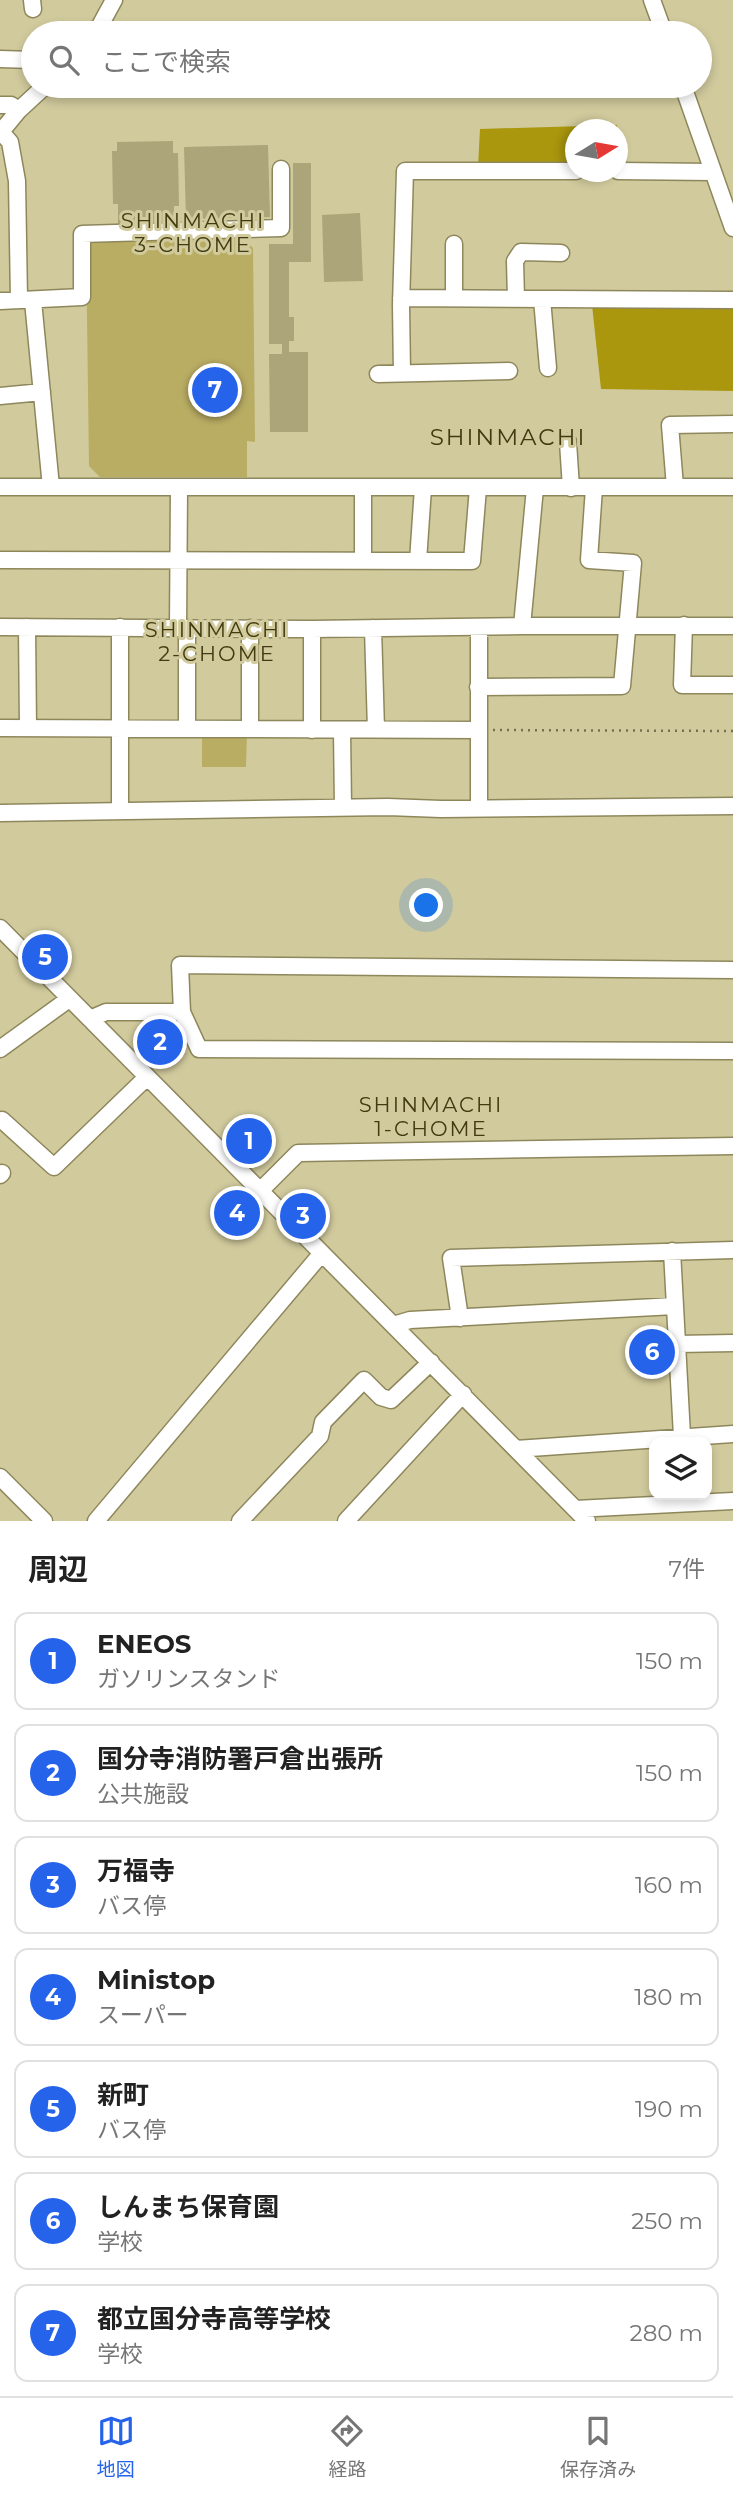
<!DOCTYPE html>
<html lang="ja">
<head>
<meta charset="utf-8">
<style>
  :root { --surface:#fff; --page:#f6f6f6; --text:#222; --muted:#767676; --line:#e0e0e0; --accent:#2563eb }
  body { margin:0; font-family:Montserrat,"Noto Sans JP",sans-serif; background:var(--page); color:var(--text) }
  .controls { position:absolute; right:21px; bottom:21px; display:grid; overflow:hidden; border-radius:14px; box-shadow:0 4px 10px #0003 }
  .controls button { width:63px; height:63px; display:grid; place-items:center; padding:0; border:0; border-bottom:2px solid var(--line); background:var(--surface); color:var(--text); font:35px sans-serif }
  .compass { position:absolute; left:565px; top:119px; width:63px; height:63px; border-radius:50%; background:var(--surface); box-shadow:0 4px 10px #0003; rotate:79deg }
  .you { position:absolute; left:427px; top:906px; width:24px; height:24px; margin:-18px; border:5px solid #fff; border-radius:50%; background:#1a73e8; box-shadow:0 0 0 10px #1a73e833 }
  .badge { display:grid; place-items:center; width:46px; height:46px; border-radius:50%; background:var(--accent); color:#fff; font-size:23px; font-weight:700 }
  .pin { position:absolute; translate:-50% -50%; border:4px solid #fff; box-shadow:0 2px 7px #0006 }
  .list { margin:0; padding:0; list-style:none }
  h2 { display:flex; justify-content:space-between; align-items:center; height:91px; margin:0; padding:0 28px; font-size:30px }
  h2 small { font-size:23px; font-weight:400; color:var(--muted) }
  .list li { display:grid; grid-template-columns:46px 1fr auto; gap:21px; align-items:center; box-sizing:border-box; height:98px; margin:0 14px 14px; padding:0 14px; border:2px solid var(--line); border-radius:14px }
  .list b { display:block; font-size:26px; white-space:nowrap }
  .list p { margin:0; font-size:23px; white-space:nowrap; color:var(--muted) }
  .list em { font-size:23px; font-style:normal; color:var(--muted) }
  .icon { flex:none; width:38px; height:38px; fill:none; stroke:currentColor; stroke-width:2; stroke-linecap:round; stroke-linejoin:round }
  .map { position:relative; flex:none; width:733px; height:1521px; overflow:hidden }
  .search { position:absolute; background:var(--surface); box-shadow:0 4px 10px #0003; left:21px; right:21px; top:21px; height:77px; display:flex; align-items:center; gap:18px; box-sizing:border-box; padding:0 24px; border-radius:38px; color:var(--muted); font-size:26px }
  .sheet { height:875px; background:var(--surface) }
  nav { display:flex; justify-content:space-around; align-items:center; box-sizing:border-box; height:98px; border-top:2px solid var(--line); background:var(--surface); font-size:19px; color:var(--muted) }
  nav a { display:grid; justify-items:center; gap:4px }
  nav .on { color:var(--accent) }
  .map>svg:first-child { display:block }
  .green { fill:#b9ac63 }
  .forest { fill:#aa970e }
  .building { fill:#aca579 }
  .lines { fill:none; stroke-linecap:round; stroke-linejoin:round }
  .minor-casing { stroke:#8e875c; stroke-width:19 }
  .path { stroke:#757053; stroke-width:2.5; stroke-dasharray:2 5; stroke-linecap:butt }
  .minor { stroke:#fff; stroke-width:16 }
  .labels { text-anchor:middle; stroke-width:6; stroke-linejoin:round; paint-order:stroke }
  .neighbourhood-label { font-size:21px; letter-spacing:2px; fill:#423b11; stroke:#d1ca9d }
  .quarter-label { font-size:23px; letter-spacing:2px; fill:#423b11; stroke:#d1ca9d }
</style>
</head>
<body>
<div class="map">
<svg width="733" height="1521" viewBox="0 0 733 1521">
  <rect width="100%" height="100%" fill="#d1ca9d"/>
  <path class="green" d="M243,238L253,248L255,442L247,441V477H100L89,466L86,240Z
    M202,731H247L246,767H202Z"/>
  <path class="forest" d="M617,125V129L576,130L575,163L478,167L480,129Z
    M733,301V391L601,389L592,305Z"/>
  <path class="building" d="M173,141V153H178L179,206H174V224L118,225V204H113L112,151H117V142Z
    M268,145L270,217L186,219L184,147Z
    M293,163H311V262H289V317H294V341H289V352H308V432H270L269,354H282V344H269V244H293Z
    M360,213L363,281L324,282L322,215Z
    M241,1191L258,1208L234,1233L217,1216Z"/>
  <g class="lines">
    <defs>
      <path id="minor" d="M32,0L33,9
        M652,0L664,33
        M96,33L114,0
        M0,59L33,60
        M683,86L733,228
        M0,105H11L19,110
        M1,132L10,142L17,181L19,300
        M0,133L19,110L45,86
        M618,171L713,172
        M401,298L733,300
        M454,298V244
        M516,299L515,261L521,252L561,253
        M542,299L548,368
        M0,301L82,297V234L281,228V169
        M33,301L51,487
        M402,373L401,305L405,171H576
        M378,374L509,371
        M0,396L42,392
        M568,442L571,488
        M0,487H733
        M675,487L670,425L733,424
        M363,488V560
        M0,560L472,561L478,488
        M418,561L423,488
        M684,625L682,685H733
        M522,626L535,488
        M0,627L312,629L522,626H733
        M27,627L28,728
        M120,627V811
        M479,627V809
        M178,628L179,488
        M373,628L376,730
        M478,687L622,686L633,563L589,560L594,488
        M0,728L479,730
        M187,728V628
        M250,728V628
        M312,730V629
        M342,730L343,807
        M0,813L388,807L441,809L733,806
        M0,928L587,1521
        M182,1012L199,1049L733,1051
        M90,1019L106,1012H182L180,965L733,970
        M0,1049L69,999
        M2,1120L54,1167L147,1077
        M0,1175L2,1173
        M260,1191L298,1153L733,1146
        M672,1251L682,1436
        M460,1318L451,1258L733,1250
        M393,1325L410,1320L675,1306
        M677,1344L733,1343
        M516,1449L733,1434
        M0,1477L44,1521
        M575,1509L733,1501
        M96,1521L322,1253
        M240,1521L320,1436L323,1422L364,1380L381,1397L391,1400L431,1362
        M346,1521L463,1394"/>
    </defs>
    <use href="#minor" class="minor-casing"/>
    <path class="path" d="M493,730L733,731"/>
    <use href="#minor" class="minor"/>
  </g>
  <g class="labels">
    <g class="neighbourhood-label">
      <text x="193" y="228">SHINMACHI<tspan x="193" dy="24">3-CHOME</tspan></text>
      <text x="217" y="637">SHINMACHI<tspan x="217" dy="24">2-CHOME</tspan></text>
      <text x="431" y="1112">SHINMACHI<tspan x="431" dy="24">1-CHOME</tspan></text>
    </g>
    <g class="quarter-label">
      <text x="508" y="445">SHINMACHI</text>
    </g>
  </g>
</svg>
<div class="controls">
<button><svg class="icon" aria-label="layers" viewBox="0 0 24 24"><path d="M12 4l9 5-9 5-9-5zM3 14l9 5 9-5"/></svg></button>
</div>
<svg class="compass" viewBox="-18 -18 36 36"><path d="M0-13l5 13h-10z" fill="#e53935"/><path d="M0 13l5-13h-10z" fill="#767676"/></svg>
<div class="you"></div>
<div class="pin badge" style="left:249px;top:1141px">1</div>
<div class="pin badge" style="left:160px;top:1042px">2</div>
<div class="pin badge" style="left:303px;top:1216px">3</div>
<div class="pin badge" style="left:237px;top:1213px">4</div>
<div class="pin badge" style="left:45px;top:957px">5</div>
<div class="pin badge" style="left:652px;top:1352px">6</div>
<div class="pin badge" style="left:215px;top:390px">7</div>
<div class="search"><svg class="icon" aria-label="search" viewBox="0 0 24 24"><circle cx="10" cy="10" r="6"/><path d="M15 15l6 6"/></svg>ここで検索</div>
</div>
<section class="sheet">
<h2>周辺<small>7件</small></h2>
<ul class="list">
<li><span class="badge">1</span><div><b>ENEOS</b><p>ガソリンスタンド</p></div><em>150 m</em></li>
<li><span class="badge">2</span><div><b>国分寺消防署戸倉出張所</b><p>公共施設</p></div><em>150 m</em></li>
<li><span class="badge">3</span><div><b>万福寺</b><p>バス停</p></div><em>160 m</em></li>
<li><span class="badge">4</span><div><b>Ministop</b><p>スーパー</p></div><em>180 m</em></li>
<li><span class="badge">5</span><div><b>新町</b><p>バス停</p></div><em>190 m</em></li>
<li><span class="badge">6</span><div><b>しんまち保育園</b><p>学校</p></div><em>250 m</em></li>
<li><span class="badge">7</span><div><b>都立国分寺高等学校</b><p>学校</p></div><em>280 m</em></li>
</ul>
</section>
<nav>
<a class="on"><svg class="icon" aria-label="map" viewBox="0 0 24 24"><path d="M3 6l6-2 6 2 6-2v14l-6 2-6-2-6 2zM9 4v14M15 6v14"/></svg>地図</a>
<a><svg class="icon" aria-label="directions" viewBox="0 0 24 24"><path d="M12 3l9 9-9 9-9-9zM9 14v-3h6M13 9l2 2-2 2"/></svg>経路</a>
<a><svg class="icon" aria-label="saved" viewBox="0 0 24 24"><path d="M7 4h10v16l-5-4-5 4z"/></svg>保存済み</a>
</nav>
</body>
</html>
